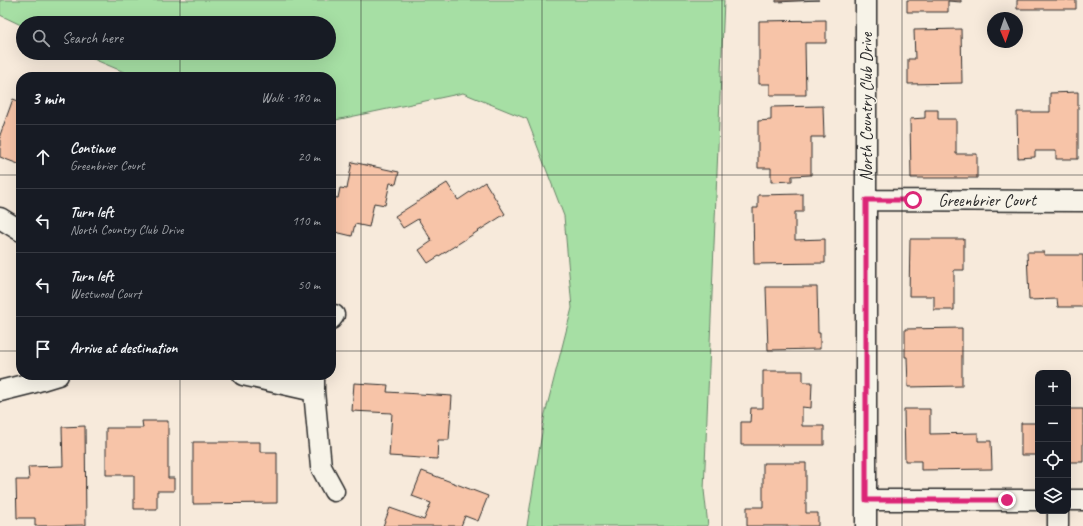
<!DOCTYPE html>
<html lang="en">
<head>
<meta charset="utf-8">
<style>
  :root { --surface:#171b24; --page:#20242c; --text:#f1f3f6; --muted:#9ea1a6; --line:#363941 }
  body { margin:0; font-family:Caveat,sans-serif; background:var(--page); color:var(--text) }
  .controls { position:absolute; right:12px; bottom:12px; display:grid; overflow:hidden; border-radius:8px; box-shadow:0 4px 16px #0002 }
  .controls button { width:36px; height:36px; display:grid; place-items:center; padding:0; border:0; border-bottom:1px solid var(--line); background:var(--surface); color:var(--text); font:20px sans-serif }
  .compass { position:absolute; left:987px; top:12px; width:36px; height:36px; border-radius:50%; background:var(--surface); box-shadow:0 4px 16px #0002; rotate:178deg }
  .stop { position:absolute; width:12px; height:12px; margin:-9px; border:3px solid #db2777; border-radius:50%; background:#fff }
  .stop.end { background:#db2777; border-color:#fff; box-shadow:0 1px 4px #0008 }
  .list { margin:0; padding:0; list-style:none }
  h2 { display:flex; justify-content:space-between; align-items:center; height:52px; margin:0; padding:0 16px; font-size:17px }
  h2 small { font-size:13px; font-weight:400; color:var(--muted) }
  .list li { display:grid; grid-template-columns:26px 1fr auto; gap:12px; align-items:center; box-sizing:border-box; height:64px; padding:0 16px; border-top:1px solid var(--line) }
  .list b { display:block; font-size:15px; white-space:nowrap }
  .list p { margin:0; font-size:13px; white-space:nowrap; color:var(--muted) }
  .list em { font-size:13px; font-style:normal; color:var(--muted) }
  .icon { flex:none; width:22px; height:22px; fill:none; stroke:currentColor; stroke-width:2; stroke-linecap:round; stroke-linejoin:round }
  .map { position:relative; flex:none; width:1083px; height:526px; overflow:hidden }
  .search { position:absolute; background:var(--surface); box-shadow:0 4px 16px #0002; left:16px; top:16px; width:320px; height:44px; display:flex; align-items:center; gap:10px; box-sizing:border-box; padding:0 14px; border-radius:22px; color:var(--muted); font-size:15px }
  .panel { position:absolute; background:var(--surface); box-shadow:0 4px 16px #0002; left:16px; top:72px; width:320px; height:308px; border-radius:16px }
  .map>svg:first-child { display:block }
  .green { fill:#a6dfa4; stroke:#688568 }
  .building { fill:#f7c4a8; stroke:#2b2b2b }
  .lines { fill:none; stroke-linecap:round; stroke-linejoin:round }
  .minor-casing { stroke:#2b2b2b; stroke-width:23 }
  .minor { stroke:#f7f3e8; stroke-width:20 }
  .route { stroke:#db2777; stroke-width:5 }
  .grid { fill:none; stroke:#2b2b2b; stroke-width:1; stroke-opacity:0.55 }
  .labels { text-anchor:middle; stroke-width:3; stroke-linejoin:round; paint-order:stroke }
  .street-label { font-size:17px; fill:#2b2b2b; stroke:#f7f3e8 }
</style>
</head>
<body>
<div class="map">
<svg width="1083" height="526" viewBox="0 0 1083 526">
  <rect width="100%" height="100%" fill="#f7eadb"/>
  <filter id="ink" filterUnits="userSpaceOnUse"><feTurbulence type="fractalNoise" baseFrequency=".025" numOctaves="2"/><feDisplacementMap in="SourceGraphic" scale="8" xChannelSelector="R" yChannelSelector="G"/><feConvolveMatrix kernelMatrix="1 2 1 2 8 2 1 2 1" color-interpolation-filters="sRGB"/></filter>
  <g filter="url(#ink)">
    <path class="green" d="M0,0H724L704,490L708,526H527L545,414L572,308L564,216L527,119L463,93L331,121V77H136L79,53H329V23H23V26L0,15Z"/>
    <path class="building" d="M776,0H819L776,2Z
      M907,0H961V2L948,1V12H907Z
      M1017,0H1076V9H1017Z
      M826,20V43H805L806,95H770V84H759V21Z
      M961,29L962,83L908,84V59H915L914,30Z
      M1078,92V159H1056V151H1035V157L1018,158L1017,112H1050V93Z
      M13,99L21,102V165L0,157V135Z
      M823,106L824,137H811V175L792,176V181L771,182V168H758V121L771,120V107Z
      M925,110H938V119H956V154H977V178H911L910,119L925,118Z
      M352,162L399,172L396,184L390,183L385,205L374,203L369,227L355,224L352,236L331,231V197L338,198L340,188L347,189Z
      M485,182L505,214L428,263L419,250L432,241L418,219L403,228L395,216L447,183L458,200Z
      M803,194V212H795V240L825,239V263L754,264L753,208H758V195Z
      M910,239H964V270H954V310H934V296H909Z
      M1027,252H1044V255H1083V307H1058L1057,299L1029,300Z
      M766,287H817L818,333H820V349L768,350Z
      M962,328V386L908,387L907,357H905V329Z
      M763,371H803V382H812L811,408L802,407V426H824V445H741V422H750L751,408H763Z
      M354,383L388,385L387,392L452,396L449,440H438L437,459L389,456L392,413L352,411Z
      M904,409H930V434L978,433V441H991L992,469L921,470V461H905Z
      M1068,409H1083V462H1068Z
      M142,421H168V478H174V491H157V509H134V475H106V428H143Z
      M1021,423H1038V455H1021Z
      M85,426L86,525L35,526V518H17L16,480H29L28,467L63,466L62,427Z
      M193,442H260V452H277V503L193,504Z
      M763,463H806V513H818V526H747V507H763Z
      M422,471L488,496L478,521L465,516L461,526H383L390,508L424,520L431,503L412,496Z"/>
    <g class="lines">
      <defs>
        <path id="minor" d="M866,200L1083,201
          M0,218L21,231
          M331,319L334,315
          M243,375L314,391
          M314,375V391L321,467L334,491
          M0,391L32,383L58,375
          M866,500H1038
          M1068,500H1083
          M866,526V0
          M1058,526V511"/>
      </defs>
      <use href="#minor" class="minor-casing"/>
      <use href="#minor" class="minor"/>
    </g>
  </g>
  <g class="lines" filter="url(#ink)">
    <path class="route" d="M913,200H866V500H1007"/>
  </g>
  <path class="grid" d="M180,0V23M361,0V526M542,0V526M722,0V526M902,0V526M180,53V77M0,175H21M331,175H1083M0,351H21M331,351H1083M180,375V526"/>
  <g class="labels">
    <g class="street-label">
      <text transform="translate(866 107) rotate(-90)" y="6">North Country Club Drive</text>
      <text x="987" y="206">Greenbrier Court</text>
    </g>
  </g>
</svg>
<div class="controls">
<button>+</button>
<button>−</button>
<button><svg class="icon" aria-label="locate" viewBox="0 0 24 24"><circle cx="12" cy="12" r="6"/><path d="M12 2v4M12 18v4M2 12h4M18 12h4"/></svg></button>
<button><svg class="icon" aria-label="layers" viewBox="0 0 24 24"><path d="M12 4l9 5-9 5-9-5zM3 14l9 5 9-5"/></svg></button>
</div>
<svg class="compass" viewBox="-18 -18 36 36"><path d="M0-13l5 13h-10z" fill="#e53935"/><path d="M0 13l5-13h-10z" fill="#9ea1a6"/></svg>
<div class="stop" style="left:913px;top:200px"></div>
<div class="stop end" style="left:1007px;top:500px"></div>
<div class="search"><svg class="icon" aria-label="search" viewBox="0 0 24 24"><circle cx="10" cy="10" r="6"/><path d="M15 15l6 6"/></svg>Search here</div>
<section class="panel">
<h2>3 min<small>Walk · 180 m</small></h2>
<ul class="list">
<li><svg class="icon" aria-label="ahead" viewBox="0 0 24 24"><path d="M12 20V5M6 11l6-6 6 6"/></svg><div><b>Continue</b><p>Greenbrier Court</p></div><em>20 m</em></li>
<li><svg class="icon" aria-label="left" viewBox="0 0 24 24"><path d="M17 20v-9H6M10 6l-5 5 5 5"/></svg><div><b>Turn left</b><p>North Country Club Drive</p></div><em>110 m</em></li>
<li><svg class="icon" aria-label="left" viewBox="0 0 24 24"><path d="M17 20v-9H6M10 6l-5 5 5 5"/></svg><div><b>Turn left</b><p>Westwood Court</p></div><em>50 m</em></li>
<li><svg class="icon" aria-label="arrive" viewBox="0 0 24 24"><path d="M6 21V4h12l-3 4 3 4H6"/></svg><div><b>Arrive at destination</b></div></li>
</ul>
</section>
</div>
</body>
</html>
